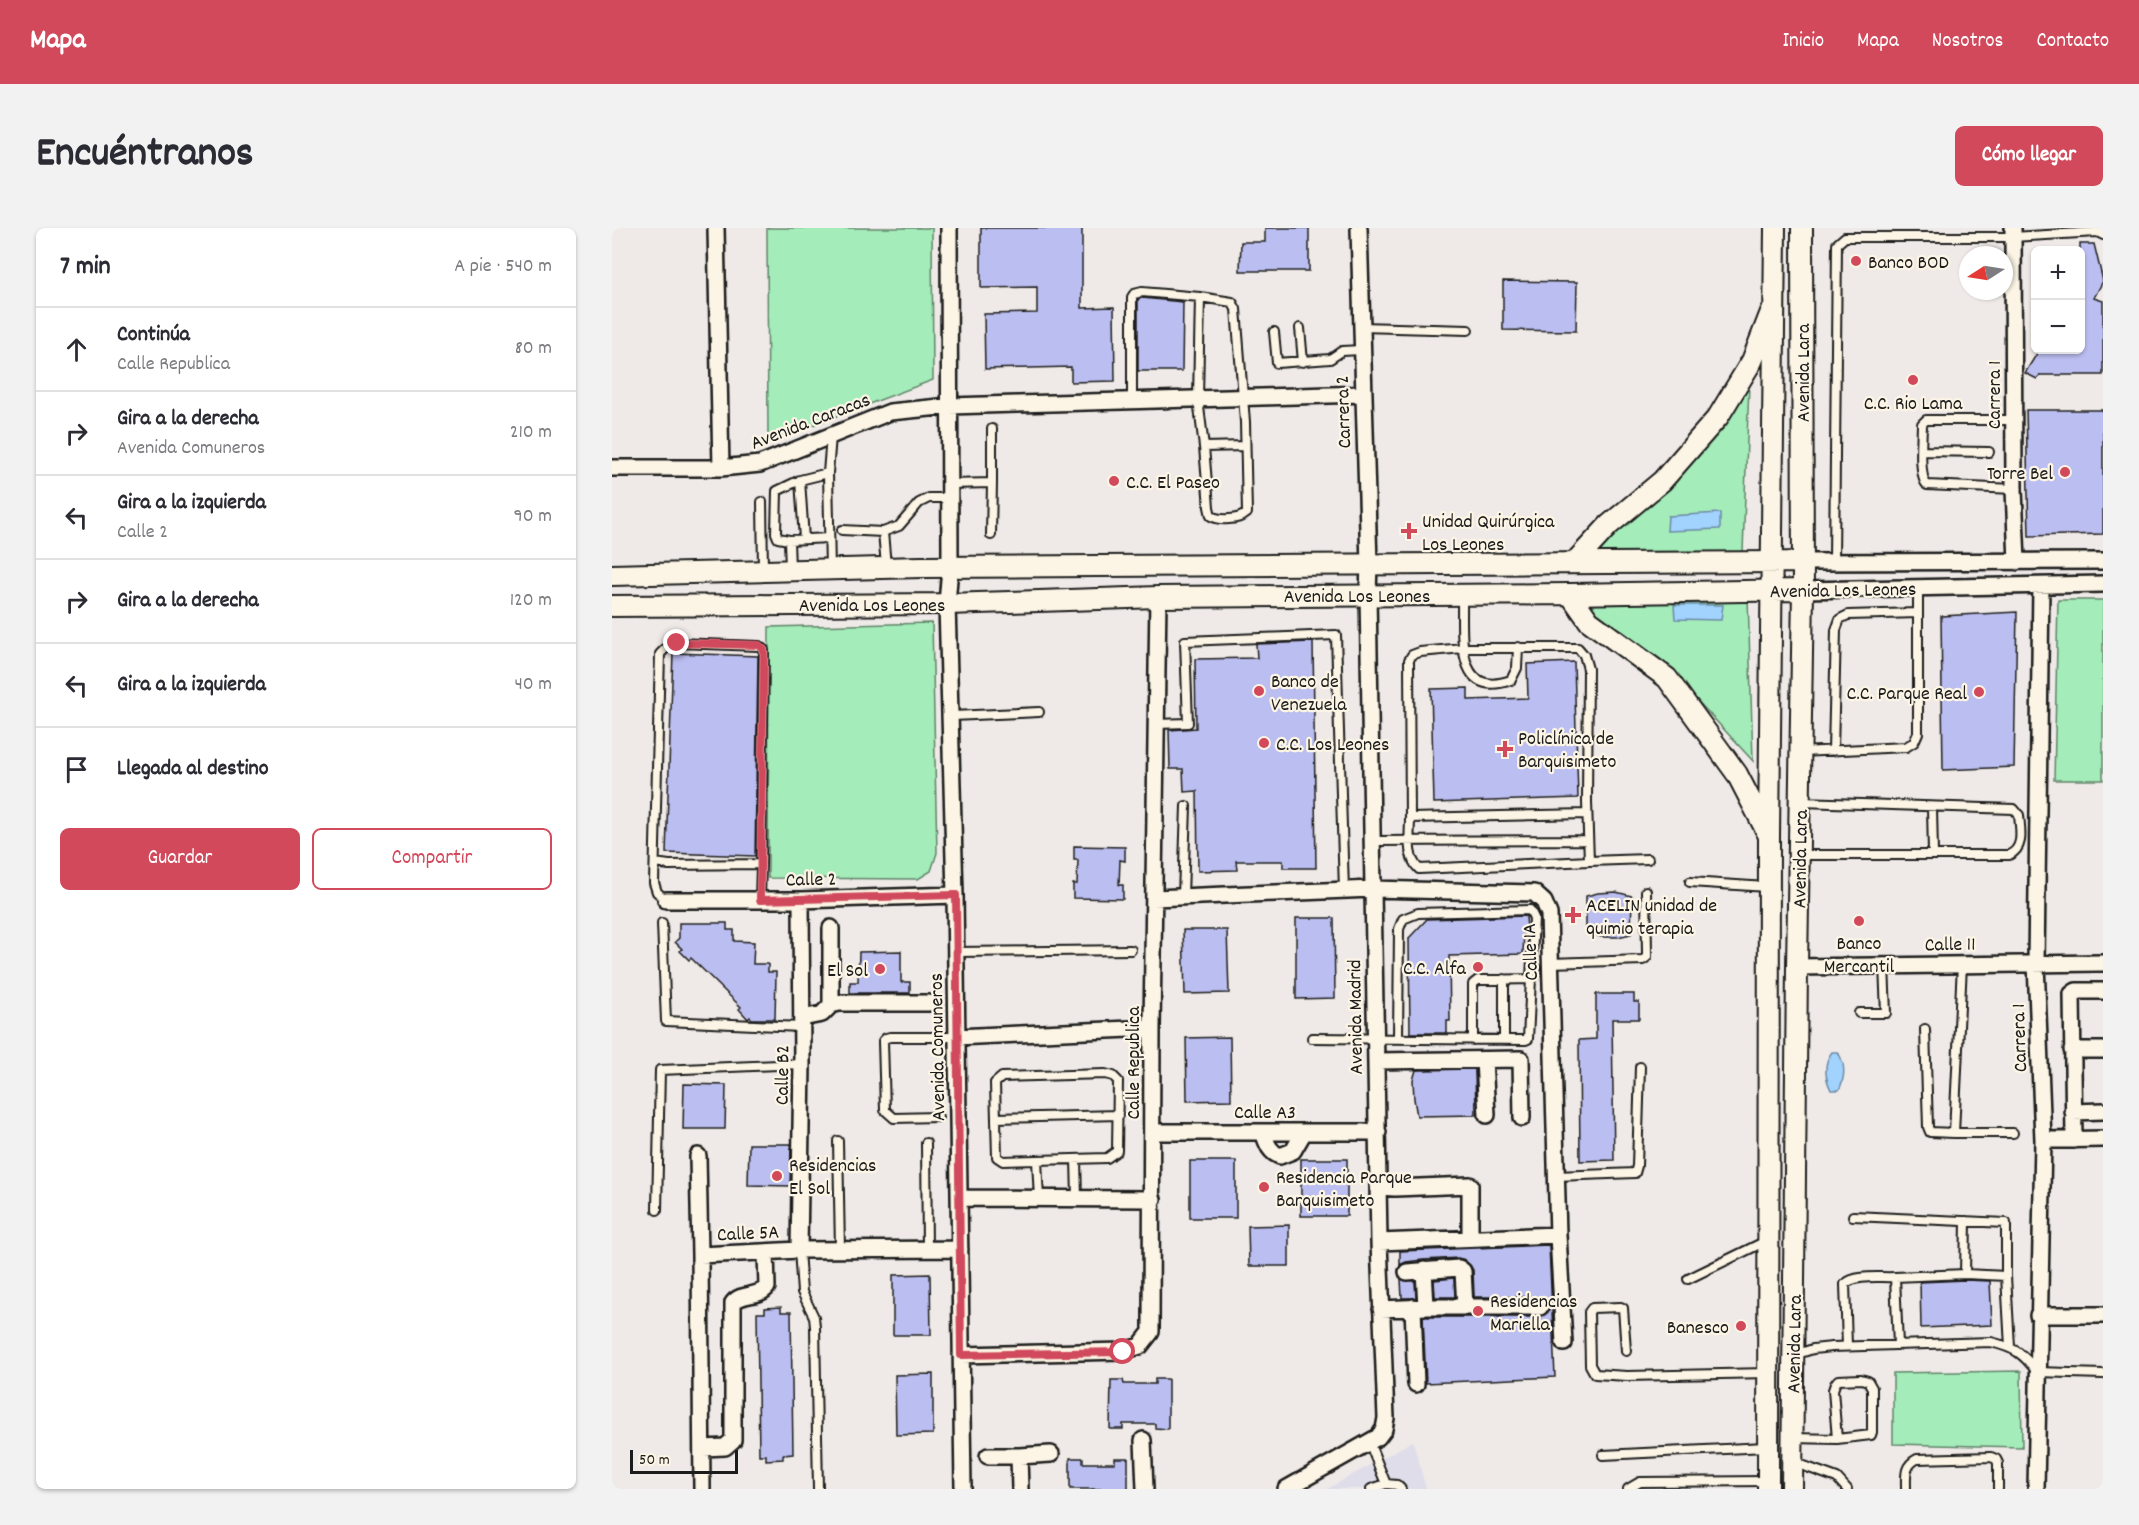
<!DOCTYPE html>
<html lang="es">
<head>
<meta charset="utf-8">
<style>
  :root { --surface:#fff; --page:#f2f2f3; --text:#2b2b33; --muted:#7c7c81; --line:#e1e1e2; --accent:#d1495b }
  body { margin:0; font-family:Dekko,sans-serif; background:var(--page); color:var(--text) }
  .controls { position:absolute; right:18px; top:18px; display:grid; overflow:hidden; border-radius:9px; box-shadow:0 2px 4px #0004 }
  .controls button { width:54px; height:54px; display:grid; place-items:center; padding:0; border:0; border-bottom:2px solid var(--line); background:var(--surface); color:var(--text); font:30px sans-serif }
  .compass { position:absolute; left:1347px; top:18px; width:54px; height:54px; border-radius:50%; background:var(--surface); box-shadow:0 2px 4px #0004; rotate:258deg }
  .scale { position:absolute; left:18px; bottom:15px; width:108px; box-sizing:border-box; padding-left:6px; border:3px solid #1c1c1c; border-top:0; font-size:16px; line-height:21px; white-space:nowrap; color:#1c1c1c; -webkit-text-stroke:4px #fcf5e5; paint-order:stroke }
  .stop { position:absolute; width:18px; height:18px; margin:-14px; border:4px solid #d1495b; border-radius:50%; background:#fff }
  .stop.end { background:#d1495b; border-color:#fff; box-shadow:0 2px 6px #0008 }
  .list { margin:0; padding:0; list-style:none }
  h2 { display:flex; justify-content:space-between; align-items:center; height:78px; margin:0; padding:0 24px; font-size:26px }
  h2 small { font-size:20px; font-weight:400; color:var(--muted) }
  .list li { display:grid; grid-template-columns:39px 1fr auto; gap:18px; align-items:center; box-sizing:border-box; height:84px; padding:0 24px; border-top:2px solid var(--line) }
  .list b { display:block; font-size:22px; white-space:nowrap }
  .list p { margin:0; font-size:20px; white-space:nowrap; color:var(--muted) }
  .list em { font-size:20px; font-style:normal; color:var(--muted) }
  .actions { display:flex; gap:12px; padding:18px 24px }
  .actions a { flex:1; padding:14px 0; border:2px solid var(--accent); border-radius:9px; text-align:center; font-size:21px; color:var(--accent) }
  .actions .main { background:var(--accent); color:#fff }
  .icon { flex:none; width:33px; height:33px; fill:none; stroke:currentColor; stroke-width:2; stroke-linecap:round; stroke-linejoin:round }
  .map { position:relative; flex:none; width:1491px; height:1261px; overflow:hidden; border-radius:9px }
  header { display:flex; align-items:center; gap:36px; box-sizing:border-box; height:84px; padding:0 30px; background:var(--accent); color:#fff }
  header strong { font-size:28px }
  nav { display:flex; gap:33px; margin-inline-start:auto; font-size:21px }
  .intro { display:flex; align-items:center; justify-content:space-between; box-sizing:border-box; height:144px; padding:0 36px }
  h1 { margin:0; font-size:42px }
  .button { padding:15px 27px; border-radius:9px; background:var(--accent); color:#fff; font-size:21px; font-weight:700 }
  main { display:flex; gap:36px; padding:0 36px }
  aside { flex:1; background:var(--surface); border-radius:9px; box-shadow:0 2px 4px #0004 }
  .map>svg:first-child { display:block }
  .built { fill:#dfddea }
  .green { fill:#a4ecb9; stroke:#60846a; stroke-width:1.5 }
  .water { fill:#a1d3fe; stroke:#6c8aa4; stroke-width:1.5 }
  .building { fill:#bbbef0; stroke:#1c1c1c; stroke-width:1.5 }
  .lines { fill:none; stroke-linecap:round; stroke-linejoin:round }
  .service-casing { stroke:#1c1c1c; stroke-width:12 }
  .minor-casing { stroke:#1c1c1c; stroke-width:20 }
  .tertiary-casing { stroke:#1c1c1c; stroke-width:24 }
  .service { stroke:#fcf5e5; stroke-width:8 }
  .minor { stroke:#fcf5e5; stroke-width:15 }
  .tertiary { stroke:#fcf5e5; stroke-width:20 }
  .route { stroke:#d1495b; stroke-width:8 }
  .poi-dot { fill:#d1495b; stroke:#fcf5e5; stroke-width:2 }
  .labels { text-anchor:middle; stroke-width:4.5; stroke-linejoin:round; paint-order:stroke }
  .poi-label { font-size:20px; fill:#1c1c1c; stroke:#fcf5e5; text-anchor:start }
  .street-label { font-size:20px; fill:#1c1c1c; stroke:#fcf5e5 }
</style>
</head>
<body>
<header>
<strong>Mapa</strong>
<nav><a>Inicio</a><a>Mapa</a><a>Nosotros</a><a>Contacto</a></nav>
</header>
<div class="intro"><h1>Encuéntranos</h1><a class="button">Cómo llegar</a></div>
<main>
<aside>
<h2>7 min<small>A pie · 540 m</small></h2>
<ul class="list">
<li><svg class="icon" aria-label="ahead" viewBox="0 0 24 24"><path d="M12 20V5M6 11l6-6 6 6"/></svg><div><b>Continúa</b><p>Calle Republica</p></div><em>80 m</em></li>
<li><svg class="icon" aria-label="right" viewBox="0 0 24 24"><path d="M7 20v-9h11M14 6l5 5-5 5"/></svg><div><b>Gira a la derecha</b><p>Avenida Comuneros</p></div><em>210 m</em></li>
<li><svg class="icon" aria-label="left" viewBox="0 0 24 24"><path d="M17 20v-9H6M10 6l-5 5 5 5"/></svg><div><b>Gira a la izquierda</b><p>Calle 2</p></div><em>90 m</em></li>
<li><svg class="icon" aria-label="right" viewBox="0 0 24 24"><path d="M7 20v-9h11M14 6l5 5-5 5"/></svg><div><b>Gira a la derecha</b></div><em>120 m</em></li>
<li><svg class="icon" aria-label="left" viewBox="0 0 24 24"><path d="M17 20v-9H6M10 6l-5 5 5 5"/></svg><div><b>Gira a la izquierda</b></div><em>40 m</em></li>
<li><svg class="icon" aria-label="arrive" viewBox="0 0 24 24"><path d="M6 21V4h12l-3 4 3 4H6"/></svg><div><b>Llegada al destino</b></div></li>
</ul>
<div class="actions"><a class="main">Guardar</a><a>Compartir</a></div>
</aside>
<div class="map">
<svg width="1491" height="1261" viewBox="0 0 1491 1261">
  <rect width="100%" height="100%" fill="#efeae7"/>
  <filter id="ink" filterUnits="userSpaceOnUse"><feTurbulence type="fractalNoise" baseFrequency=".0167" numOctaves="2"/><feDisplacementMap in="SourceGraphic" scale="12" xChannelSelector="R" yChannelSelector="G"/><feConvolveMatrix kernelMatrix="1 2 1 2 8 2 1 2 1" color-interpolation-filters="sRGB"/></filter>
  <g filter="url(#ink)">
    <path class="built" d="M801,1213L814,1261H715Z"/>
    <path class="green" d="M155,0H320L321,152L156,214Z
      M1137,156L1131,324H979L1073,243Z
      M1136,369L1141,533L1072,458L972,375Z
      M1446,372H1491V552H1442Z
      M320,395L325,625L319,643L306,651L156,650L157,399Z
      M1409,1143L1410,1219L1281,1216V1145Z"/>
    <path class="water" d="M1108,285V301L1055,303L1056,288Z
      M1062,377H1111L1109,392L1063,391Z
      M1220,824H1226C1234,838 1233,849 1227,862H1219C1213,850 1211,835 1220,824Z"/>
    <path class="building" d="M369,0H470V80L502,79L503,153L459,154V139L373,141L372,86L425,85V59L369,60Z
      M653,0H697V43H628L629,14H653Z
      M1468,16H1482L1491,53L1482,70L1491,73V147H1428L1425,151L1413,145L1427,122H1468Z
      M891,53L965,54L964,103L891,102Z
      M530,70L571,74L570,143H526V71Z
      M1414,182H1491V306L1417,308Z
      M1405,384L1402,539L1331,542L1329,388Z
      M701,414L704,640H671V633H624L625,642L586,643L585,563L572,564L571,541H558L557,502L584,500L583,431L645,430L644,416Z
      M61,425L146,428L143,628L54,625Z
      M962,434L966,570L822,575L819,461L856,460V472L916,470L915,436Z
      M462,618L513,619V633L508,632L507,657H511V671L461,670V656H465L466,632H462Z
      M1004,664L1020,668L1019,706L1006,709H990L974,705V668L986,665Z
      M914,688L915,702H912L911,726L837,728L838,793H835V805H798L797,710L815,691Z
      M684,690H722L723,770L684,771Z
      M67,695H115V702H122V713L142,714L141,736H156V744H164L163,791H140L138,789L136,791L127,781L129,779L79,730L77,732L68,723L70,721L63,714L67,710Z
      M571,702H615L617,765L573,766Z
      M289,723V754H298V765H238V754H246L247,724Z
      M984,766H1022V774H1027V791H1000L1002,932L968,933L967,812L984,811Z
      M618,809L619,872L575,873L574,810Z
      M863,841L864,887L805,888L802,871L801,852L804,842Z
      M72,856L114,857L113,901H71Z
      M137,916H179L178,958L136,957Z
      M689,931H735V988H689Z
      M578,933H624V990H578Z
      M677,997V1038H637L636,998Z
      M937,1017L943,1149L814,1155L811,1089H928L936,1084L938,1078L933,1071L928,1069H862L861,1042L853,1032L846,1030L811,1032L794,1034L788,1037V1023Z
      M318,1046L319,1107H281V1047Z
      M842,1050L843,1069H823L822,1052Z
      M789,1051L803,1053L804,1070H790Z
      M1353,1052L1378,1053L1380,1097L1309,1100L1308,1054Z
      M169,1079V1084H179L181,1226L171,1227V1231L154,1232V1227H147L145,1085H153V1080Z
      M321,1146V1206L284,1207L283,1147Z
      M543,1151H556V1201L543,1200V1196H511V1201H498L499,1152H511L512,1156H543Z
      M458,1230H471V1235H503V1230H516V1261H458Z"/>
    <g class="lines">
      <defs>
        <path id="service" d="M588,69L620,74L624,81L633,194L635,285C627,292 608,293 599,288L597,279L592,219L586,171Z
          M749,99L856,102
          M688,100L691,134
          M662,104L665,135L718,131L730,123L749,122
          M520,173V69L522,66L530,64L588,69
          M380,201V255
          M592,219L633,218
          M1310,223L1377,224
          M216,245L219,208
          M188,252L192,311
          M337,256L380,255L379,307
          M1402,261L1315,257C1306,248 1310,209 1310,196L1314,192H1402
          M150,274L151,341
          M230,302L271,304L287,298L307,275L317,270H337
          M271,304L274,338
          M177,312L217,310
          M1222,334L1225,16L1233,9H1401L1485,4L1491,7
          M178,341L177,312L166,310L164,305L165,263L188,252L216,245L218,341
          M850,369C851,405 842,472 899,452L905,440L906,419
          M340,488L427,484
          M544,496L576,495L573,413L724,407L732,662
          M1221,523L1224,402L1228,391L1236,387L1306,385
          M1188,524L1294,519L1302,514L1306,505V359
          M1320,579L1321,626
          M798,590L797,432L800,427L808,424L851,420H966L972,427L976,441L975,574L977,633L807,641C794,629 798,607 798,590L975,586
          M760,613L976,612
          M1187,627H1397C1413,620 1408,601 1407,587L1402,581L1189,574
          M977,633L1036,631
          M43,635L57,637L149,636L148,672
          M1078,654L1155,659
          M571,668L574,578
          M54,672L45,664L42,655L48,426L56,418L65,415L147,418L152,422L149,636
          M50,695L54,793L190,799
          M343,724L519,722
          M938,735L1031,732L1035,729V725L1034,663
          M892,751V812
          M1247,785H1274L1272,737
          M1313,801L1316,899L1318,904L1342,905L1350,736
          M700,810L914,812L916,811L922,690L918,682L806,685L791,691L787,701L786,811
          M861,812V756L866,752L920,751
          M326,889L282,890L273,882L271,813L274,810L278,809H344
          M384,890L507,887
          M1342,905H1401
          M226,913L228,1022
          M314,915L315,1021
          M464,931L465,970
          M425,932L495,930L505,923L506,853L501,848L493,846L390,849L383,855L385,929L391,933L425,932L427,971
          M944,948L1023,945L1025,938L1028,839
          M45,982L48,842L190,836
          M1241,988L1394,995V1048
          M187,1022L190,1064L202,1089L203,1099L206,1261
          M1353,1046L1354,993
          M1283,1049L1353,1046L1394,1048L1398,1119
          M1076,1051L1156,1012
          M1235,1118L1233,1056C1244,1046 1269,1050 1283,1049L1286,1117
          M1014,1123L1011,1080L1009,1079L980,1080L977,1084L978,1137L983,1146L1015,1148L1156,1145
          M1182,1127L1201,1121L1220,1119L1379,1114C1403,1120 1411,1125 1425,1144L1491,1146
          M1181,1210L1225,1211L1259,1207L1260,1204V1160L1256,1153L1249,1151L1226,1152L1223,1156L1221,1162L1225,1211
          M757,1214L774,1256L759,1261
          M991,1227L1154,1219
          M1181,1234L1225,1250L1235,1261
          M774,1256L785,1257L789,1261
          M1016,1261L1028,1254L1155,1253
          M1294,1261C1294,1247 1292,1238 1305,1231L1379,1229L1384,1231L1386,1235V1261"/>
        <path id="minor" d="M104,0L109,240
          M337,0L338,339L335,376L343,667L351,1261
          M1401,0L1402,261L1405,334
          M0,240H109L148,236L278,184L338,178L751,166
          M1191,334L1491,333
          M1191,362L1491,356
          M542,670L760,661L922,665L932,674L937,686L946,1007L767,1014
          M54,672H189L343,667
          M219,700V777
          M1185,739L1491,735
          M190,790L210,786L219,777L227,775H317
          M344,809L540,800
          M1460,822H1491
          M872,832L875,887
          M764,833L909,831L910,890
          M1461,884L1491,883
          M541,904H766
          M651,904C655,915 657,924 668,928L681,923L692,904
          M1431,912L1491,911
          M1462,912L1460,766L1464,763H1491
          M86,928L88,1027
          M766,959L783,960L858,957V1010
          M347,970L541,971
          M946,1007L952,1115
          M187,1022L190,836L189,672
          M812,1042L814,1079
          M795,1044L847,1040L851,1043L853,1079
          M801,1079L804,1156
          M769,1081L814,1079H928
          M1426,1087H1491
          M349,1127L511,1123L528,1118L539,1104L540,800L546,369
          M531,1212L533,1261
          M91,1220L113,1219L121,1212V1075C129,1064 147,1070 155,1059L154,1024
          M376,1228H407L408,1261
          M407,1228L439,1226
          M90,1261L88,1027L187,1022L348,1021
          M674,1261L766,1209L772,1201L774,1190L767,1014L756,366L757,336L747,0
          M1424,1261L1431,912L1424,735L1429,358"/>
        <path id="tertiary" d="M962,335L997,297L1050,253L1106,189L1140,133L1159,84
          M0,347L309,339L1191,334
          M958,366L977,393L1055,450L1125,546L1156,606
          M0,378L335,376L546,369L958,366L1191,362
          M1156,1261L1157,608L1163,0
          M1180,1261L1185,739L1191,362L1190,0"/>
      </defs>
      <use href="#service" class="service-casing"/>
      <use href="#minor" class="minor-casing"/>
      <use href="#tertiary" class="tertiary-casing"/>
      <use href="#service" class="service"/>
      <use href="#minor" class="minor"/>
      <use href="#tertiary" class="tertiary"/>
    </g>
  </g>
  <g class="lines" filter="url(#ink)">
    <path class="route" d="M65,415L147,417L152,422L148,672L344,667L349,1127L511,1124"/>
  </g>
  <g class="poi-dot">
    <circle cx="1244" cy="33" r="6"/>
    <circle cx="1301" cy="152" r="6"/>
    <circle cx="1453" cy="244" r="6"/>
    <circle cx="502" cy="253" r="6"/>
    <path d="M794 294h6v6h6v6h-6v6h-6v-6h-6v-6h6z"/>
    <circle cx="647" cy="463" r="6"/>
    <circle cx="1367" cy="464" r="6"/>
    <circle cx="652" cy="515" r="6"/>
    <path d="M890 512h6v6h6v6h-6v6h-6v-6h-6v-6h6z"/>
    <path d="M958 678h6v6h6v6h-6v6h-6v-6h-6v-6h6z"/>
    <circle cx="1247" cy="693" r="6"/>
    <circle cx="866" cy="739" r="6"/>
    <circle cx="268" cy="741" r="6"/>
    <circle cx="165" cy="948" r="6"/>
    <circle cx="652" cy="959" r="6"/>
    <circle cx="866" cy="1083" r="6"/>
    <circle cx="1129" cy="1098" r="6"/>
  </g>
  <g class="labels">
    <g class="poi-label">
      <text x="1256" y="40">Banco BOD</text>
      <text x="1301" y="181" text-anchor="middle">C.C. Rio Lama</text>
      <text x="1441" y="251" text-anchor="end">Torre Bel</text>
      <text x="514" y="260">C.C. El Paseo</text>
      <text x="810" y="299">Unidad Quirúrgica<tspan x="810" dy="23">Los Leones</tspan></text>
      <text x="659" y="459">Banco de<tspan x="659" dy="23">Venezuela</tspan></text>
      <text x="1355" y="471" text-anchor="end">C.C. Parque Real</text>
      <text x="906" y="516">Policlínica de<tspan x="906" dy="23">Barquisimeto</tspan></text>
      <text x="664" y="522">C.C. Los Leones</text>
      <text x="974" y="683">ACELIN unidad de<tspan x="974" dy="23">quimio terapia</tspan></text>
      <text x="1247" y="721" text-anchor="middle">Banco<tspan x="1247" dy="23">Mercantil</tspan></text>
      <text x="854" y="746" text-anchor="end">C.C. Alfa</text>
      <text x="256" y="748" text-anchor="end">El Sol</text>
      <text x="177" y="943">Residencias<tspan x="177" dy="23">El Sol</tspan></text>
      <text x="664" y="955">Residencia Parque<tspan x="664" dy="23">Barquisimeto</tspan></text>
      <text x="878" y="1079">Residencias<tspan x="878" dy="23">Mariella</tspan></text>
      <text x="1117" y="1105" text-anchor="end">Banesco</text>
    </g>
    <g class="street-label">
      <text transform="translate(1190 145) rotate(-90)" y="7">Avenida Lara</text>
      <text transform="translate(1381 167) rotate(-90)" y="7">Carrera 1</text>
      <text transform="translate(730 184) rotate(-92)" y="7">Carrera 2</text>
      <text transform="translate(198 192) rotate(-21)" y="7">Avenida Caracas</text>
      <text transform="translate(1231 361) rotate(-1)" y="7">Avenida Los Leones</text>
      <text x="745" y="374">Avenida Los Leones</text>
      <text x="260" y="383">Avenida Los Leones</text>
      <text transform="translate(1187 631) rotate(-89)" y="7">Avenida Lara</text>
      <text transform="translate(199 650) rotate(-1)" y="7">Calle 2</text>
      <text transform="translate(1338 715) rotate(-1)" y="7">Calle 11</text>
      <text transform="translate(917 724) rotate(-92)" y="7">Calle 1A</text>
      <text transform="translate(742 789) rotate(-91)" y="7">Avenida Madrid</text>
      <text transform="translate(1406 810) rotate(-92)" y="7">Carrera 1</text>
      <text transform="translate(324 819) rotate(-91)" y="7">Avenida Comuneros</text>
      <text transform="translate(520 835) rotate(-90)" y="7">Calle Republica</text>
      <text transform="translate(169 847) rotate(-89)" y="7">Calle B2</text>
      <text x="653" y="890">Calle A3</text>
      <text transform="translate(136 1004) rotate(-3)" y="7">Calle 5A</text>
      <text transform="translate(1181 1116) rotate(-89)" y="7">Avenida Lara</text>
    </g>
  </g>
</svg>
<div class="controls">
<button>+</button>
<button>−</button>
</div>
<svg class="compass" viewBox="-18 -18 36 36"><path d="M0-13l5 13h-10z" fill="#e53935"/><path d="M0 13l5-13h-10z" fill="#7c7c81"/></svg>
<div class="scale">50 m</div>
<div class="stop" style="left:511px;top:1124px"></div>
<div class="stop end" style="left:65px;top:415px"></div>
</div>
</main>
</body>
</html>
